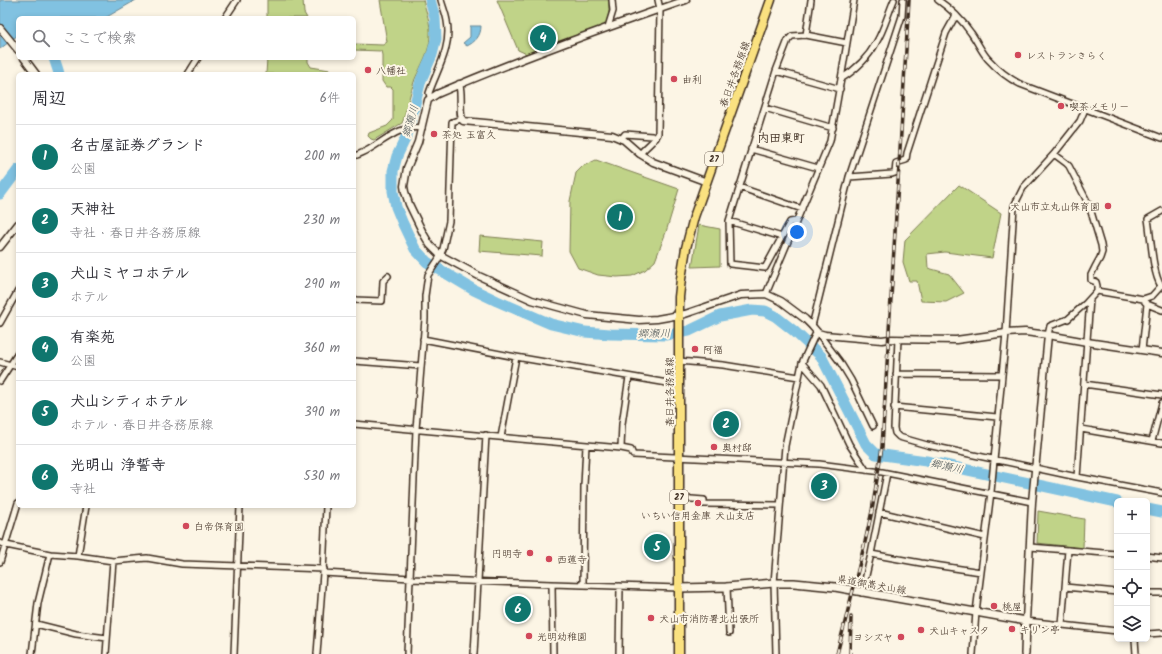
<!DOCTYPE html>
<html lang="ja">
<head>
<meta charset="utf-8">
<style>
  :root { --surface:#fff; --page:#f7f7f7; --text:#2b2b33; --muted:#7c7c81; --line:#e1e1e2; --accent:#0f766e }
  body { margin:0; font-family:Kalam,"Klee One",sans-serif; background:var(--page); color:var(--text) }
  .controls { position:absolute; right:12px; bottom:12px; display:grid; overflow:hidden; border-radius:6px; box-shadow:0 2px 6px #0003 }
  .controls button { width:36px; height:36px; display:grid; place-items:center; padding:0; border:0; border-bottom:1px solid var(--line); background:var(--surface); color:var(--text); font:20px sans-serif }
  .you { position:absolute; left:797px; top:232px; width:14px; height:14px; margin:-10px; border:3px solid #fff; border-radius:50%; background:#1a73e8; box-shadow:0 0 0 6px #1a73e833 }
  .badge { display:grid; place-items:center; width:26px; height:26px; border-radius:50%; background:var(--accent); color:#fff; font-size:13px; font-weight:700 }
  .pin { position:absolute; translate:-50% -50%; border:2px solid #fff; box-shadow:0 1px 4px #0006 }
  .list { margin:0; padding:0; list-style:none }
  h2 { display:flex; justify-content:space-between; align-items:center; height:52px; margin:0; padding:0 16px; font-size:17px }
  h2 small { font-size:13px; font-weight:400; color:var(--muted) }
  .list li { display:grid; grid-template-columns:26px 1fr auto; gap:12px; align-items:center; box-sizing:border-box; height:64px; padding:0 16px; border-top:1px solid var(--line) }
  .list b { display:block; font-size:15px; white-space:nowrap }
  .list p { margin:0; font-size:13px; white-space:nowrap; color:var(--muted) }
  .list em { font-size:13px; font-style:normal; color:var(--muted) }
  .icon { flex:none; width:22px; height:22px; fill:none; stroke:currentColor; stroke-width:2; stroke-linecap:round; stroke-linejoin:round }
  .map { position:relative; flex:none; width:1162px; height:654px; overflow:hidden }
  .search { position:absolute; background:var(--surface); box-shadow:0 2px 6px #0003; left:16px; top:16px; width:340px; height:44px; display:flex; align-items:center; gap:10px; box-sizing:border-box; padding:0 14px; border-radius:6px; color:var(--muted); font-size:15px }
  .panel { position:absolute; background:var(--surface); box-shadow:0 2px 6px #0003; left:16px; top:72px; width:340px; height:436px; border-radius:6px }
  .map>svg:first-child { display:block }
  .green { fill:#c0d388; stroke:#7e7e53 }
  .water { fill:#81c2e1; stroke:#658593 }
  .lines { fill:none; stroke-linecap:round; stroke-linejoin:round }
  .river { stroke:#81c2e1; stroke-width:11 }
  .minor-casing { stroke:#3b2a1e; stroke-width:8 }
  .tertiary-casing { stroke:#3b2a1e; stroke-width:9 }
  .secondary-casing { stroke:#3b2a1e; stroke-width:10 }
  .primary-casing { stroke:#3b2a1e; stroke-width:11 }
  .minor { stroke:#fcf5e5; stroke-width:5 }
  .tertiary { stroke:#fcf5e5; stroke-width:6 }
  .secondary { stroke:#fcf5e5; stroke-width:7 }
  .primary { stroke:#fae180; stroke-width:8 }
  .rail-casing { stroke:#3b2a1e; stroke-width:3.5 }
  .rail { stroke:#fcf5e5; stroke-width:2; stroke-dasharray:6; stroke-linecap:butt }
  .poi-dot { fill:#d1495b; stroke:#fcf5e5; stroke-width:1.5 }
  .labels { text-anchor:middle; stroke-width:4; stroke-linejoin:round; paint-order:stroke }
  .shield { fill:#fcf5e5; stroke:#75675a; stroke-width:1 }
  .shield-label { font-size:9px; font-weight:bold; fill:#3b2a1e }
  .poi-label { font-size:10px; fill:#3b2a1e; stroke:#fcf5e5; text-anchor:start }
  .street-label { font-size:10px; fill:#3b2a1e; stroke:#fcf5e5 }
  .water-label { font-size:11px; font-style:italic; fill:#505858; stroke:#fcf5e5 }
  .quarter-label { font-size:12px; font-weight:bold; fill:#3b2a1e; stroke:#fcf5e5 }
</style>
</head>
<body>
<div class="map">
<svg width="1162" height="654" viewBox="0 0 1162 654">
  <rect width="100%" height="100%" fill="#fcf5e5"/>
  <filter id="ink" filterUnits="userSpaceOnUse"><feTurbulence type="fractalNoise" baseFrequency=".025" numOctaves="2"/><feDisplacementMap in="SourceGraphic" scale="8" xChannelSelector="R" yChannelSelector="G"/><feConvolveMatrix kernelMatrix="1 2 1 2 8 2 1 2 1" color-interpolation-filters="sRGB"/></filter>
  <g filter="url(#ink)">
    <path class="green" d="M267,0H303L304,13L307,18H267Z
      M380,0H423C426,12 431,23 430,36C430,51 421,65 415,79C410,93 407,107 403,121L402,123L374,140L371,139L368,136L369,133L387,126L393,120V89L391,87H386L382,81V55L381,51L354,50V44L383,45L387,42Z
      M497,0H609V17L605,26L529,55L518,50Z
      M267,58H308V62L311,67L330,70L331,74H266Z
      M596,160L679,189L666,232L655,261L645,270L632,276L617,277L598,275L578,268L569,251L570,201L576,173L583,166Z
      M959,185L1001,213L992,258L945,252L927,254L928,268L949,274L964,293L946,302L921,301L917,281H909L903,262L905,240Z
      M699,225L720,229V266L692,267Z
      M480,236L543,242L542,256L479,251Z
      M1038,511L1084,519L1083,548L1037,543Z"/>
    <path class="water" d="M0,0H136L105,18H18V35L0,49Z
      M470,26H481C481,36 475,42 467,46L463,43L470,37Z"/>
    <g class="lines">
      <path class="river" d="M430,0L435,18L436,39L432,55L421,80L407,135L397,156L393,171V191L396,207L403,224L415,249L427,262L474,290L497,301L551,324L585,332L610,334L665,335L689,331L720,316L752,310L765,311L775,316L794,331L821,356L866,444L876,454L926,461L1117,502
        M54,58L58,70L59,74
        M0,194L18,170
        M1147,509L1162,512"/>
      <defs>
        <path id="minor" d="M938,0C951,9 962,20 971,33C977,41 981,51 988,59C997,69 1008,78 1020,84L1162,138
          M225,18L237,0
          M608,27L613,11L612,0
          M806,35L847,43
          M776,71L840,89
          M188,74L198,58
          M841,79C855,70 868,58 876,43C884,30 888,14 894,0
          M430,97L429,93C437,70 452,47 447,21C446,14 443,7 441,0
          M765,108L833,128
          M621,139L625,134L652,136L656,138
          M751,149L818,168
          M640,154C646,146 654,142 658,134L660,9L658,0
          M1054,154L1066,163L1069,166L1089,205L1101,245L1102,252L1100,258L1095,267L1091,275V280L1096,282L1097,286V291
          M354,156C358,155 362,153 366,151C383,142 401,124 422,128
          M849,177L892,174L895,173L896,163L906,160L907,153L946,33L956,15
          M739,187L802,209
          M729,221L782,237
          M796,221L790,222L765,268L730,264L729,221L776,71L788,40L792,36L806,35L811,0
          M1161,286C1152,272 1151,236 1148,219L1162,211
          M766,294L830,141L841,79L854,0
          M354,300L382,301L383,281L388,276
          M1145,302L1147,304L1162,310
          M0,323L18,291
          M812,326L849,177L902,16L903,0
          M1048,335L1050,326L1068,319L1086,303L1097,291L1143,299L1152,296L1162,285
          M423,339L516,357L679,385
          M898,339L894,428L895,433L899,437L927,445L1077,477L1162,493
          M1142,350L1147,304
          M354,361L421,366
          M679,361L723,365L799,377
          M0,362L18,367
          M802,363L821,385L849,444L866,470
          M896,374L1001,375
          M0,381L18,353
          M1084,384L1162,395
          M894,407L997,417
          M354,424L621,448L631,450L633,455L819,464L882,472L1032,502
          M1081,429L1162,443
          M501,437L516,357
          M1152,441L1162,403
          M621,448L622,424L629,377
          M1077,477L1090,299
          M679,498L704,500V504L780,505
          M879,512L985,537
          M0,543L6,545L50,554L78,556L113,561L147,558L182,564L324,569
          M1030,547L1117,554
          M871,554L921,563L981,572
          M78,556L86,506
          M1147,556L1162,558
          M0,562L18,503
          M323,573L411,578
          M411,579L552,584L679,588
          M552,584L553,654
          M583,585L584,486L586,445
          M727,587L729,633
          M1065,587L1117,592
          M862,593L871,554L887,473
          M1147,593H1162
          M1026,621L1117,631
          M36,624L76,634L107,638
          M1062,625L1068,550
          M1147,634L1162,633
          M1135,639L1136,654
          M32,654L38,603L50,554
          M106,654L113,561
          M234,654L240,506
          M317,654L323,573L326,506
          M407,654L416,429L425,319V296L428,275L438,260L443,249L449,221L452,122L461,119
          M474,654L486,435
          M619,654L620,586
          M776,654L774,583L785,446L802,363L815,335L818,333L840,362L851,380L873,426
          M973,654L976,612L991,492L1006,333L1014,206L1023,188L1054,154L1080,121L1085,109"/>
        <path id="tertiary" d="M686,0C602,29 518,59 437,94L428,100L418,142L407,168L404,186L405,192L409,204L423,233L430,245L440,255L479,276L532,300L587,315L639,320L657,319L685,314L741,295L766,294L781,301L805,319L812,326L818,333L825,335L882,340L889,339L956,340L1006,333L1025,332L1048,335
          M0,28L18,50
          M24,58L36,74
          M459,84C463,95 458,114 463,121L612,135L624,140L640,154L653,162L707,182
          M0,247L18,224
          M1026,621L1032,502L1048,335L1087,342L1162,353"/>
        <path id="secondary" d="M679,588L726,587L774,583H794L835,587L1026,621L1025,654"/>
        <path id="primary" d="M679,654V297L681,279L686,248L694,217L771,0"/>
      </defs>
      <use href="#minor" class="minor-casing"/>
      <use href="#tertiary" class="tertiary-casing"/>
      <use href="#secondary" class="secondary-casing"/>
      <use href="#primary" class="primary-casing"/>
      <use href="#minor" class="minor"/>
      <use href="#tertiary" class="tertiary"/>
      <use href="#secondary" class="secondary"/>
      <use href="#primary" class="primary"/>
      <defs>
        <path id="rail" d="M837,654L865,542L872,511L882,447L909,0
          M850,654L851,617"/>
      </defs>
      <use href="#rail" class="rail-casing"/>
      <use href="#rail" class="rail"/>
    </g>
  </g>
  <g class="poi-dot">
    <circle cx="1018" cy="55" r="4"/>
    <circle cx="368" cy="70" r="4"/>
    <circle cx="674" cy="79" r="4"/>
    <circle cx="1061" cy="106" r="4"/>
    <circle cx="434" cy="134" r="4"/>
    <circle cx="1108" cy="206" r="4"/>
    <circle cx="695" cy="349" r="4"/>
    <circle cx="714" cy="447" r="4"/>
    <circle cx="698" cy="503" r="4"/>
    <circle cx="186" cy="526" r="4"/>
    <circle cx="530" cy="553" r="4"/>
    <circle cx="549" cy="559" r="4"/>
    <circle cx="994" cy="606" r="4"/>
    <circle cx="651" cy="618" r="4"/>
    <circle cx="1012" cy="629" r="4"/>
    <circle cx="921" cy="630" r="4"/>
    <circle cx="529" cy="636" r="4"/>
    <circle cx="901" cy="637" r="4"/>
  </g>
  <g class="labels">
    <g class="shield">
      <rect x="705" y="152" width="18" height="14" rx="3"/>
      <rect x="670" y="490" width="18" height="14" rx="3"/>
    </g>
    <g class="shield-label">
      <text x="714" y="162">27</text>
      <text x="679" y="500">27</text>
    </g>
    <g class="poi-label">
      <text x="1026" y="59">レストランきらく</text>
      <text x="376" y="74">八幡社</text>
      <text x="682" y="83">由利</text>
      <text x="1069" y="110">喫茶メモリー</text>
      <text x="442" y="138">茶処 玉富久</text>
      <text x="1100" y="210" text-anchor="end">犬山市立丸山保育園</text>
      <text x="703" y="353">阿福</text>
      <text x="722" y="451">奥村邸</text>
      <text x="698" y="519" text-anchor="middle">いちい信用金庫 犬山支店</text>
      <text x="194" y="530">白帝保育園</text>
      <text x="522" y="557" text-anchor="end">円明寺</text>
      <text x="557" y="563">西蓮寺</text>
      <text x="1002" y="610">桃屋</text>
      <text x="659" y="622">犬山市消防署北出張所</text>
      <text x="1020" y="633">キリン亭</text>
      <text x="929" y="634">犬山キャスタ</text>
      <text x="537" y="640">光明幼稚園</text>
      <text x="893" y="641" text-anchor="end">ヨシズヤ</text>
    </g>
    <g class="street-label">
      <text transform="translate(734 74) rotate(-70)" y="4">春日井各務原線</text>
      <text transform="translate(669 392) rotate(-90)" y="4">春日井各務原線</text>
      <text transform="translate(872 584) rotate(10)" y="4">県道御嵩犬山線</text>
    </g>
    <g class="water-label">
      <text transform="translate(410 121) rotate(-74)" y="4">郷瀬川</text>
      <text transform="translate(654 333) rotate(-1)" y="4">郷瀬川</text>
      <text transform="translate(947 466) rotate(12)" y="4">郷瀬川</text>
    </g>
    <g class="quarter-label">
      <text x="781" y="142">内田東町</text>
    </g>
  </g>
</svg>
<div class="controls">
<button>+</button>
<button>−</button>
<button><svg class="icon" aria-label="locate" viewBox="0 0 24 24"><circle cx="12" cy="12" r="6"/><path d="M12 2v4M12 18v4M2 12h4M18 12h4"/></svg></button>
<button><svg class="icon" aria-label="layers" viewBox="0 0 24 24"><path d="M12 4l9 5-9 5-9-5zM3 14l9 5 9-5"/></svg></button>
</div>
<div class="you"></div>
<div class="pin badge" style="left:620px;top:217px">1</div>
<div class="pin badge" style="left:726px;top:424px">2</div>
<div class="pin badge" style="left:824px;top:486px">3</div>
<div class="pin badge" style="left:543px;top:38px">4</div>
<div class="pin badge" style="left:657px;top:547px">5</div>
<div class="pin badge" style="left:518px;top:609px">6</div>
<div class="search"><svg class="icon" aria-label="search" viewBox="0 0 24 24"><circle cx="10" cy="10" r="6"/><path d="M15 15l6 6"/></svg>ここで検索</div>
<section class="panel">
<h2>周辺<small>6件</small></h2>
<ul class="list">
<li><span class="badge">1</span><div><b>名古屋証券グランド</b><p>公園</p></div><em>200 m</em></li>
<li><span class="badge">2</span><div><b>天神社</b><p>寺社 · 春日井各務原線</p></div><em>230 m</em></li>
<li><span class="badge">3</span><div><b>犬山ミヤコホテル</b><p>ホテル</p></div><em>290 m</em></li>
<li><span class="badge">4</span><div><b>有楽苑</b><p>公園</p></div><em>360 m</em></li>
<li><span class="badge">5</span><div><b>犬山シティホテル</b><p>ホテル · 春日井各務原線</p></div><em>390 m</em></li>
<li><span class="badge">6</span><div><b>光明山 浄誓寺</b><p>寺社</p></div><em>530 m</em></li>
</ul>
</section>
</div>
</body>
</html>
